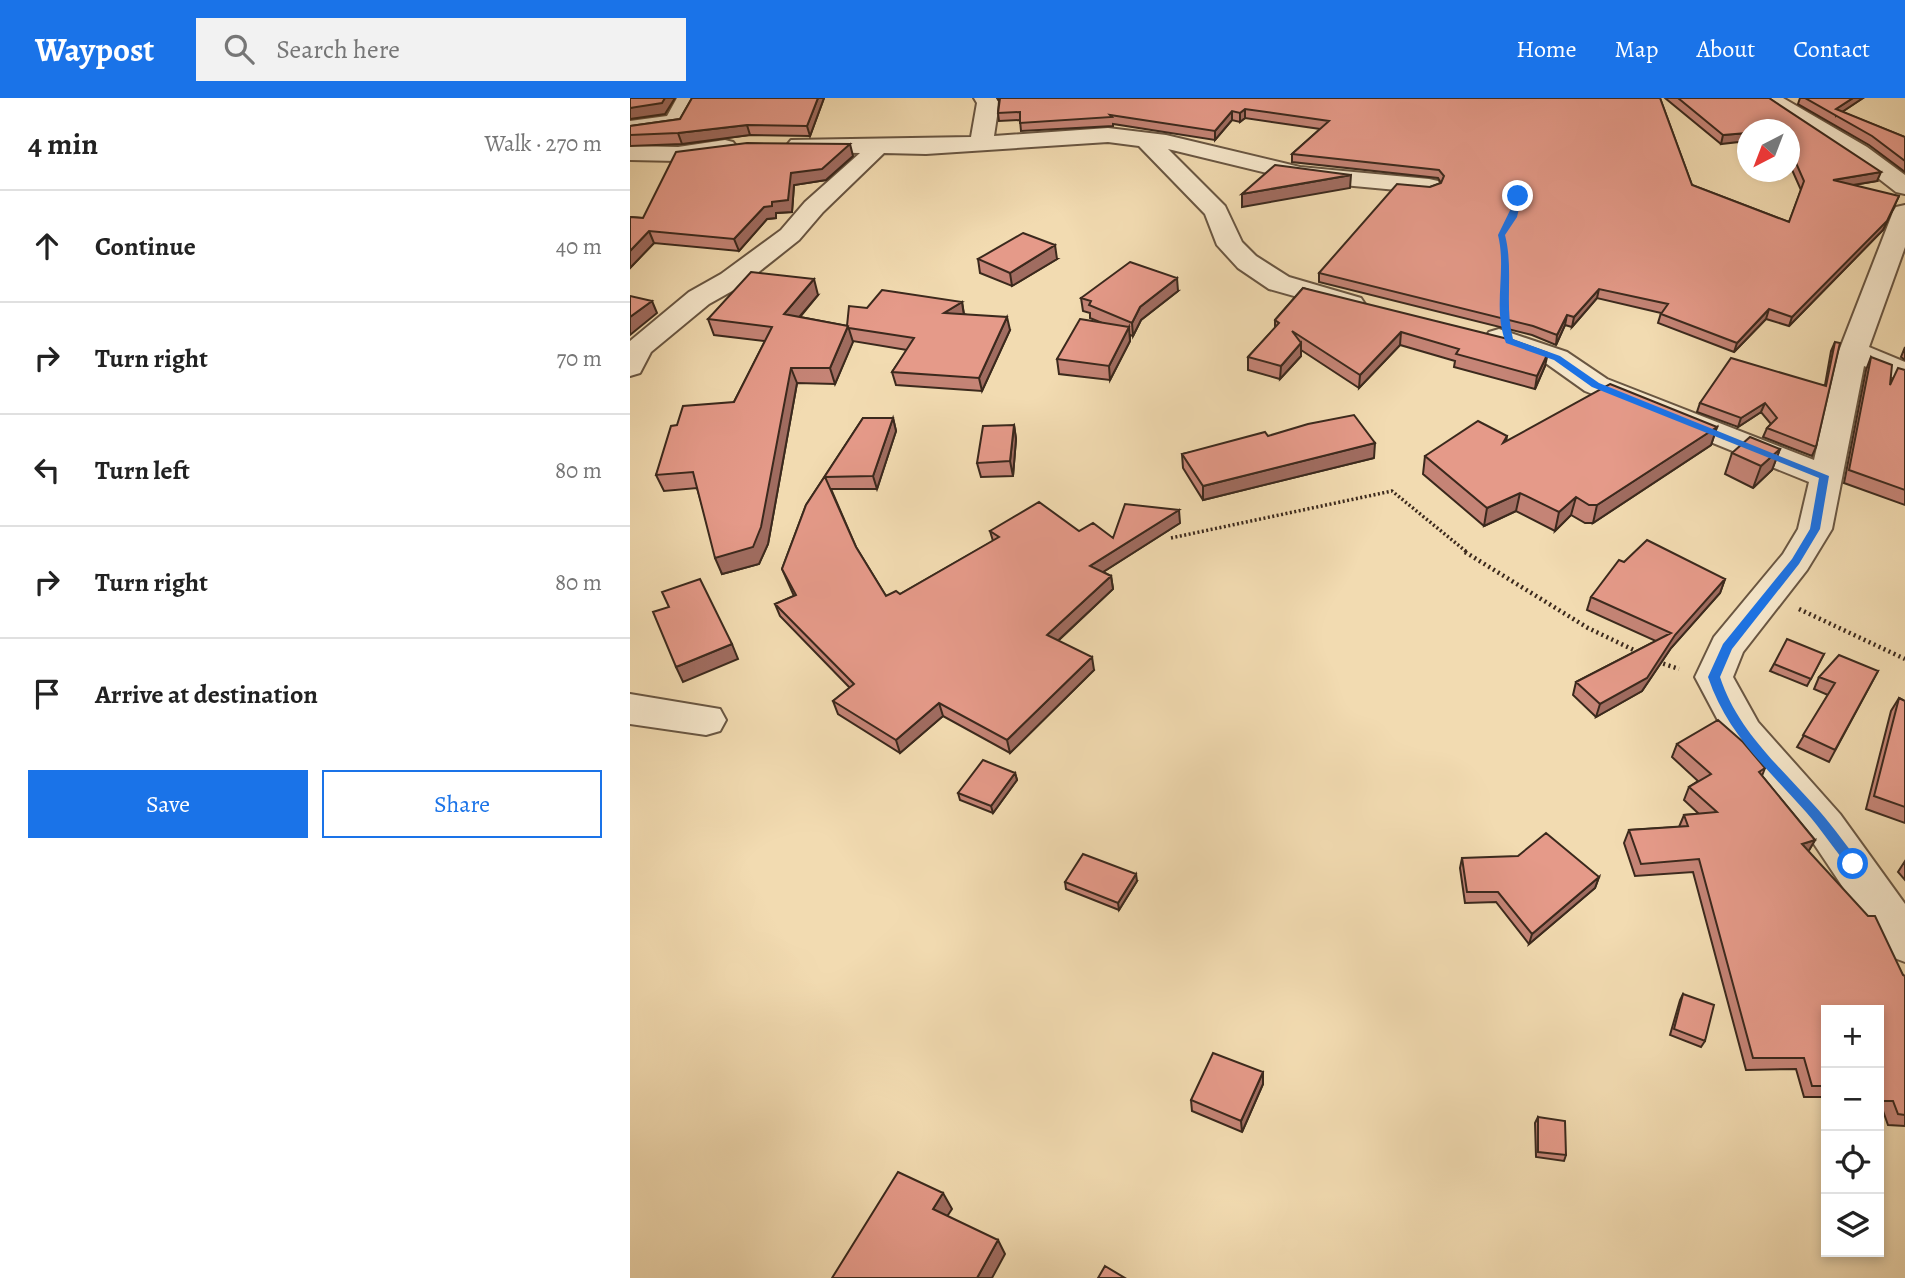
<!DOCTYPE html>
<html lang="en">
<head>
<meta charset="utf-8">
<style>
  :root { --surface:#fff; --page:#f2f2f2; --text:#222; --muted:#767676; --line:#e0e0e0; --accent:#1a73e8 }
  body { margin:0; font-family:Alegreya,serif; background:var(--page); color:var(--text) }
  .controls { position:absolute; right:21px; bottom:21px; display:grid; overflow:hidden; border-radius:0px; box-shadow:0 4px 10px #0003 }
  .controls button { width:63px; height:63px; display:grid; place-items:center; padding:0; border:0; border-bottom:2px solid var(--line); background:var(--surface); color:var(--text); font:35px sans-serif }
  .compass { position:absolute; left:1107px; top:21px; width:63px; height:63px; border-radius:50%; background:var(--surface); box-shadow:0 4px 10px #0003; rotate:222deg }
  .stop { position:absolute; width:21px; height:21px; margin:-16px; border:5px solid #1a73e8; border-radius:50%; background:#fff }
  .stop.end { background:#1a73e8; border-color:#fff; box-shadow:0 2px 7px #0008 }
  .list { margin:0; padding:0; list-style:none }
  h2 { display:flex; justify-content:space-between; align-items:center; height:91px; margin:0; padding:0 28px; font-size:30px }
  h2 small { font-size:23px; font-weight:400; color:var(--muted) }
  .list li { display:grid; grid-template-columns:46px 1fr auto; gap:21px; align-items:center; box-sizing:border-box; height:112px; padding:0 28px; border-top:2px solid var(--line) }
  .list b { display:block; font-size:26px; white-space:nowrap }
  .list em { font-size:23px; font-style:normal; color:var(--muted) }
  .actions { display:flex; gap:14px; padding:21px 28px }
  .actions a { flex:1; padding:16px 0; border:2px solid var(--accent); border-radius:0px; text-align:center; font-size:24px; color:var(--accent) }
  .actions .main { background:var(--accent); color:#fff }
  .icon { flex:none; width:38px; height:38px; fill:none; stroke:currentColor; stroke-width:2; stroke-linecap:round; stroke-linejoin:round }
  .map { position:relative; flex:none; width:1275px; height:1180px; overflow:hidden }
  header { display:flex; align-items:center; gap:42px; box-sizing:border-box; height:98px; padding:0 35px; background:var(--accent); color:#fff }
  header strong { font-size:33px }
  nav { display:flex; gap:38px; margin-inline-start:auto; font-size:24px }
  .search { width:490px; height:63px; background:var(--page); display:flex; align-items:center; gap:18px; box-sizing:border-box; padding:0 24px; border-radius:0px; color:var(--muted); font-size:26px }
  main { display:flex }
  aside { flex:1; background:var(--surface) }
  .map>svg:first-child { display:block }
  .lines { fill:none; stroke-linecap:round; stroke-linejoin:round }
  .minor-casing { stroke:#695642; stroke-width:4 }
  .path-far1 { stroke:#3b291d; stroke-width:3.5; stroke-dasharray:2 2.5; stroke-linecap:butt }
  .path { stroke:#3b291d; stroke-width:4.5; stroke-dasharray:2 3.5; stroke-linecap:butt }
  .minor { fill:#f7e8cc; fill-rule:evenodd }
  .wall { fill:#c58476; stroke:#3b291d; stroke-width:2 }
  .shaded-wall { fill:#a06c60; stroke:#3b291d; stroke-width:2 }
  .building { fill:#e59a89; stroke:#3b291d; stroke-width:2 }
  .route { fill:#1a73e8 }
</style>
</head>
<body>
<header>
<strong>Waypost</strong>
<div class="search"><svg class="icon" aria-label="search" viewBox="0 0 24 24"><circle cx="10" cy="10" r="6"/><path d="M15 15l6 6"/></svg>Search here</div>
<nav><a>Home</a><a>Map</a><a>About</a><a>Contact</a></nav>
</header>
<main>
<aside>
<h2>4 min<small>Walk · 270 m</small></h2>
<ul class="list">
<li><svg class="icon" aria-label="ahead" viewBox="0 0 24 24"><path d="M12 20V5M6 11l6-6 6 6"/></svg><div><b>Continue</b></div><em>40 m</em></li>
<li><svg class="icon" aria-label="right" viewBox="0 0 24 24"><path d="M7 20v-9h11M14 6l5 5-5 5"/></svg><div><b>Turn right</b></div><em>70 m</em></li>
<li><svg class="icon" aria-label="left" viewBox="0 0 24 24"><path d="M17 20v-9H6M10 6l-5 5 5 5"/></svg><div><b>Turn left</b></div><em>80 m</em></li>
<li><svg class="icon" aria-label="right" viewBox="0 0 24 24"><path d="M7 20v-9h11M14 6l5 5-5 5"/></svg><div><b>Turn right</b></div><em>80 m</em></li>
<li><svg class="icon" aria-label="arrive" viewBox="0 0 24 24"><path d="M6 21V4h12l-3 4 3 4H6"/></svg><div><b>Arrive at destination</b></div></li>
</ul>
<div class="actions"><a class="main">Save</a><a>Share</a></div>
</aside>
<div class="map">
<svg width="1275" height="1180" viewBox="0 0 1275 1180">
  <rect width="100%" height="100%" fill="#f2dbb1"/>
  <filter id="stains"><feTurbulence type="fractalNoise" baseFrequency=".00286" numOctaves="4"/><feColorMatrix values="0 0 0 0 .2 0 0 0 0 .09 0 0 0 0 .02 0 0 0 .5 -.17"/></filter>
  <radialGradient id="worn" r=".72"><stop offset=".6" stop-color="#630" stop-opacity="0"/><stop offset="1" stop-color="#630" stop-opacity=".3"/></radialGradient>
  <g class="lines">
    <defs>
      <path id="minor" d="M47,0H69L53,29L0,37V23L37,18Z
        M344,0H366L369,5L364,38L478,30L536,37L670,69L799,81L808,83L811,88L808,93L799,95L670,83L538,51L595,108L612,144L626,158L659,179L731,200L735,206L731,212L721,214L639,191L608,170L587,147L575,116L509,48L478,44L296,56L254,55L193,114L169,142L111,188L79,206L21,254L10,275L0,278V243L59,194L91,176L151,132L175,104L230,55L169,54L161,52L157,47L161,42L341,39L347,5Z
        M1126,0H1153L1237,49L1275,77V96L1266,94L1221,59Z
        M95,42L103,44L107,49L103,54L48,63L0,62V48L48,49Z
        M1275,107V149L1239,249L1275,264V284L1234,268L1202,431L1177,472L1113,554L1103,579L1128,624L1210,716L1275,806V864L1259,858L1180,740L1100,645L1065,579L1084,539L1153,456L1168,431L1179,384L955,293L917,266L859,246L855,240L859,234L869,231L937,254L977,281L1184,362L1209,253L1263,114L1266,109Z
        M0,596L90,611L96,622L90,633L76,637L0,626Z"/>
    </defs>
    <use href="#minor" class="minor-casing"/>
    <path class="path-far1" d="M541,440L762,393L838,455"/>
    <path class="path" d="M835,454L958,530L1010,555
      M1169,511L1275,561
      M1028,564L1049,571"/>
    <use href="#minor" class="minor"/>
  </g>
  <path class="wall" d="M62,0H194L180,38L120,37L52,46L0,48V28L50,21Z
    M367,0H1030L1062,87L1159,124L1171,92L1159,65V32H1117L1091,46L1035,0H1139L1247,83L1223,87L1265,107L1253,132L1159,228L1136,221L1104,254L1028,225L1031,215L967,200L942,229L935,227L926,247L902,237L689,184V175L800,89L811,85L808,80L662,64V56L690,31L615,20L610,24L602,22L585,42L483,26V28L391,33L390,22L369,23L368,15L369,3Z
    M1170,0H1233L1212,14L1275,39V74L1239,47L1168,6Z
    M223,58L196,82L164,87L162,114L146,115V120L137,121L109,153L24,145L0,170V119L13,120Z
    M348,161H427L382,188L350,175Z
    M673,190L915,268L905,291L824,269L825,263L770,247L729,290L671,252V258L650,281L618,272V259L645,230V222Z
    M548,193L511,222L503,238L500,237V243L480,282L429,276L427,261L470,224L460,220V215L453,213L451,200Z
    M188,197L170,219L217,228L237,210L332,204L334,216L380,232L352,293L266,287L262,274L277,252L223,243L205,286L167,285L138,446L129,466L92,476L67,390L34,393L26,377L47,327L104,304L135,243L84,237L78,221Z
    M1205,244L1186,349L1182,358L1133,339L1137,330L1141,326L1131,314L1108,329L1067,314L1070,305L1195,287L1201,253Z
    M1275,249V262L1271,259Z
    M1241,259L1260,287L1275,272V407L1214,385L1236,272Z
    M233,320H263L266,333L247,391H201L226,449L256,498L270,496L363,443L360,433H449L483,440L550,425L473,474L481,478L483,491L428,543L464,572L380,655L313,618L270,655L208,616L203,603L220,590L150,518L145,506L164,498L152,471L176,407Z
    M384,327L386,341L383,378L351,379L347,365Z
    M1087,329L1081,347L963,425H955L941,417L925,433L886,413L854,428L793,376L795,358L877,338L876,344Z
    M638,338L744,360L573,402L553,370L552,356Z
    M1150,351L1142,372L1123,390L1095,376L1102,355Z
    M994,464L1095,481L1090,495L1041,550L1012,593L966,619L943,597L946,584L1026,543L957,512L961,499Z
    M1194,556L1177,588L1140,573L1144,566Z
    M1248,573L1199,664L1167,649L1198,597L1184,591L1189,579Z
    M1269,600L1275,603V725L1236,711L1261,613Z
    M1047,646L1135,670L1132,678L1185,742L1178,754L1273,877L1275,878V1028L1258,1027L1253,1013H1249V912H1196V999H1174L1166,971L1116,972L1063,774L1005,778L994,745L999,732L1049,729L1054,717L1069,716L1054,702L1059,689L1068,683L1042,659Z
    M385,675L387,682L363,715L330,702L328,695Z
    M832,760L969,779L965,790L899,846L866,804L835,805L830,770Z
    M1275,763V782L1268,774Z
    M507,783L489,812L436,791L435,784Z
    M1053,896L1075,943L1071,949L1040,937L1050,902Z
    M633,974V986L612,1034L562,1013L561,1002Z
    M908,1019L936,1057L934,1063L906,1059L905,1025Z"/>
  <path class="shaded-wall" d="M35,0H45L35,16L0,21V10Z
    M188,0H194L180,38L177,28Z
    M1223,0H1233L1206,18V11Z
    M615,11V20L610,24V15Z
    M602,13V22L585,42V33Z
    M117,27L120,37L52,46L48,35Z
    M1117,35V43L1091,46L1093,37Z
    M220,46L223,58L196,82L164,87L162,114L146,115V120L137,121L109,153L104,141L134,109L161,75Z
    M1251,74L1247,83L1199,91L1203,82Z
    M721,77L720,90L612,109V96Z
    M1269,98L1253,132L1159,228L1162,219Z
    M19,133L24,145L0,170V153Z
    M425,147L427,161L382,188L380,175Z
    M547,180L548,193L511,222L503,238L502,225L510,209Z
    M184,181L188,197L159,231L154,216Z
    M969,191L967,200L942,229L944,219Z
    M22,203L27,215L0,237V219Z
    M332,204L334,218L314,215Z
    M1139,211L1136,221L1104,254L1107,245Z
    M937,217L935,227L926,247L927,237Z
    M377,219L380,232L352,293L349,280Z
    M218,228L223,244L205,286L200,270Z
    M499,229L500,243L480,282L479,268Z
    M771,234L770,247L729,290L730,277Z
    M671,245V258L650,281L651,268Z
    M918,255L915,268L905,291L907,278Z
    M161,270L167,285L138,446L129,466L92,476L85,460Z
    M1135,305L1131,314L1108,329L1111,320Z
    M263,320L266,333L247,391L243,378Z
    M384,327L386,341L383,378L380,363Z
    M1087,329L1081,347L963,425L967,407Z
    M745,345L744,360L573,402V388Z
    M1150,351L1142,372L1123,390L1131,368Z
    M890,395L886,413L854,428L857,410Z
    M946,399L941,417L925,433L929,414Z
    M549,412L550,425L462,481L460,468Z
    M481,478L483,491L420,550L417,537Z
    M1095,481L1090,495L1041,550L1012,593L966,619L970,606Z
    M102,546L108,561L53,584L46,569Z
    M462,559L464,572L380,655L377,642Z
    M309,605L313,618L270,655L266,642Z
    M385,675L387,682L363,715L361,708Z
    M1185,742L1178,754L1172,746Z
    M506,776L507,783L489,812L488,805Z
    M969,779L965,790L899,846L902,836Z
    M633,974V986L612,1034L611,1023Z
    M313,1095L322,1111L312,1126L303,1111Z
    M368,1142L375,1156L362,1180H347Z"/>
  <path class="building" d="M0,0H35L32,5L0,10Z
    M62,0H188L177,28L117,27L48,35L0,37V28L50,21Z
    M370,0H1030L1062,87L1159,124L1174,83L1159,49V32H1117V35L1093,37L1048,0H1139L1251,74L1203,82L1269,98L1257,123L1162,219L1139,211L1107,245L1031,216L1038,206L969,191L944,219L937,217L927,237L903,228L689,175L767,86L800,89L811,85L814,78L809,72L662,56L699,23L615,11L610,15L602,13L585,33L480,17L482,19L390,25V14L368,15Z
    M1175,0H1223L1206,11L1275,39V63L1242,38Z
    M117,45L220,46L192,71L161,75L158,102L142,104V108L134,109L104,141L19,133L0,153V119L13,120L46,54Z
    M645,67L721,77L612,96Z
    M393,135L425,147L380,175L348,161Z
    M500,164L547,180L510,209L502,225L459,207L461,203L451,200Z
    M121,174L184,181L154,216L218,228L200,270H161L131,429L123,449L85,460L63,374L26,377L41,328L47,327L53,308L104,304L142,229L78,221Z
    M673,190L882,242L918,255L907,278L826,256L829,251L771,234L730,277L662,233L671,245L651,268L618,259L649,225L645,222Z
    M252,192L332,204L314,215L377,219L349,280L262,274L284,240L219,230L217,228L219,208L237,210Z
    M0,198L22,203L0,219Z
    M450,221L499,229L479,268L427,261Z
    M1205,244L1210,245L1186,349L1137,330L1147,320L1135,305L1111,320L1070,305L1101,260L1196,288Z
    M1241,259L1262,267L1260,287L1268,270L1275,272V392L1219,372Z
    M980,286L1087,329L967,407H959L946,399L929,414L890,395L857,410L795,358L848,323L877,338L873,345Z
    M724,317L745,345L573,388L552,356L635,334L638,338L678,326Z
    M233,320H263L243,378L195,379L226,449L256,498L266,493L270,496L369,439L360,433L409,404L449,433L463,425L483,440L495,406L549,412L460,468L481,478L417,537L462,559L377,642L309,605L266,642L203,603L224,586L145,506L166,497L152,471L176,407Z
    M384,327L380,363L347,365L353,328Z
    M1120,339L1150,351L1131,368L1102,355Z
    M1017,442L1095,481L1045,537L1017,580L970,606L946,584L1041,535L961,499L989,462L994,464Z
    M70,481L102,546L46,569L23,514L39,509L32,494Z
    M1157,541L1194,556L1181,581L1144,566Z
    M1209,557L1248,573L1205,652L1173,637L1205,585L1189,579Z
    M1269,600L1275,603V709L1244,698Z
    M1088,622L1113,644L1135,670L1129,674L1185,742L1172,746L1238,818H1245L1273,877L1275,878V1017L1268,1016L1263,1003H1249V912H1196V988H1182L1174,960H1123L1069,761L1011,766L999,732L1058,728L1054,717L1087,714L1059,689L1081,676L1047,646Z
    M353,662L385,675L361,708L328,695Z
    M916,735L969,779L902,836L868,794H837L832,760L888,758Z
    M453,756L506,776L488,805L435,784Z
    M1053,896L1084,907L1075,943L1044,931Z
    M583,955L633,974L611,1023L561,1002Z
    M908,1019L935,1023L936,1057L908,1054Z
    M268,1074L313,1095L303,1111L368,1142L347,1180H202Z
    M475,1168L495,1180H468Z"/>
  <path class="route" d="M888,96L892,98L887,119L875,137C884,172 874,207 883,241L930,258L969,285L1199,378L1190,431L1169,466L1102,551L1090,579C1107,631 1147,666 1183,706C1199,723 1213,743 1228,762V769H1219C1204,751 1191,731 1176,714C1137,670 1097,636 1078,579L1093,546L1162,461L1180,431L1189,380L962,289L924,262L876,245C862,210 877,173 868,137Z"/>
  <rect width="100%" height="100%" filter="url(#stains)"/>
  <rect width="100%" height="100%" fill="url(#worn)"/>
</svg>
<div class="controls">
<button>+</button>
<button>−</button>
<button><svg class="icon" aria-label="locate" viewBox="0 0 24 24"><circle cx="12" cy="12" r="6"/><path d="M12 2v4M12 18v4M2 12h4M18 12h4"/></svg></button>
<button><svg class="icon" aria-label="layers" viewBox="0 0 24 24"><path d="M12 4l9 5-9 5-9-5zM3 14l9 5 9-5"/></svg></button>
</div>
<svg class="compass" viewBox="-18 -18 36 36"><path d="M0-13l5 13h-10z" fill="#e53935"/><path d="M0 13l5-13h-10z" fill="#767676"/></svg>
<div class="stop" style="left:1223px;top:766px"></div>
<div class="stop end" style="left:888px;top:98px"></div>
</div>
</main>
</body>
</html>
